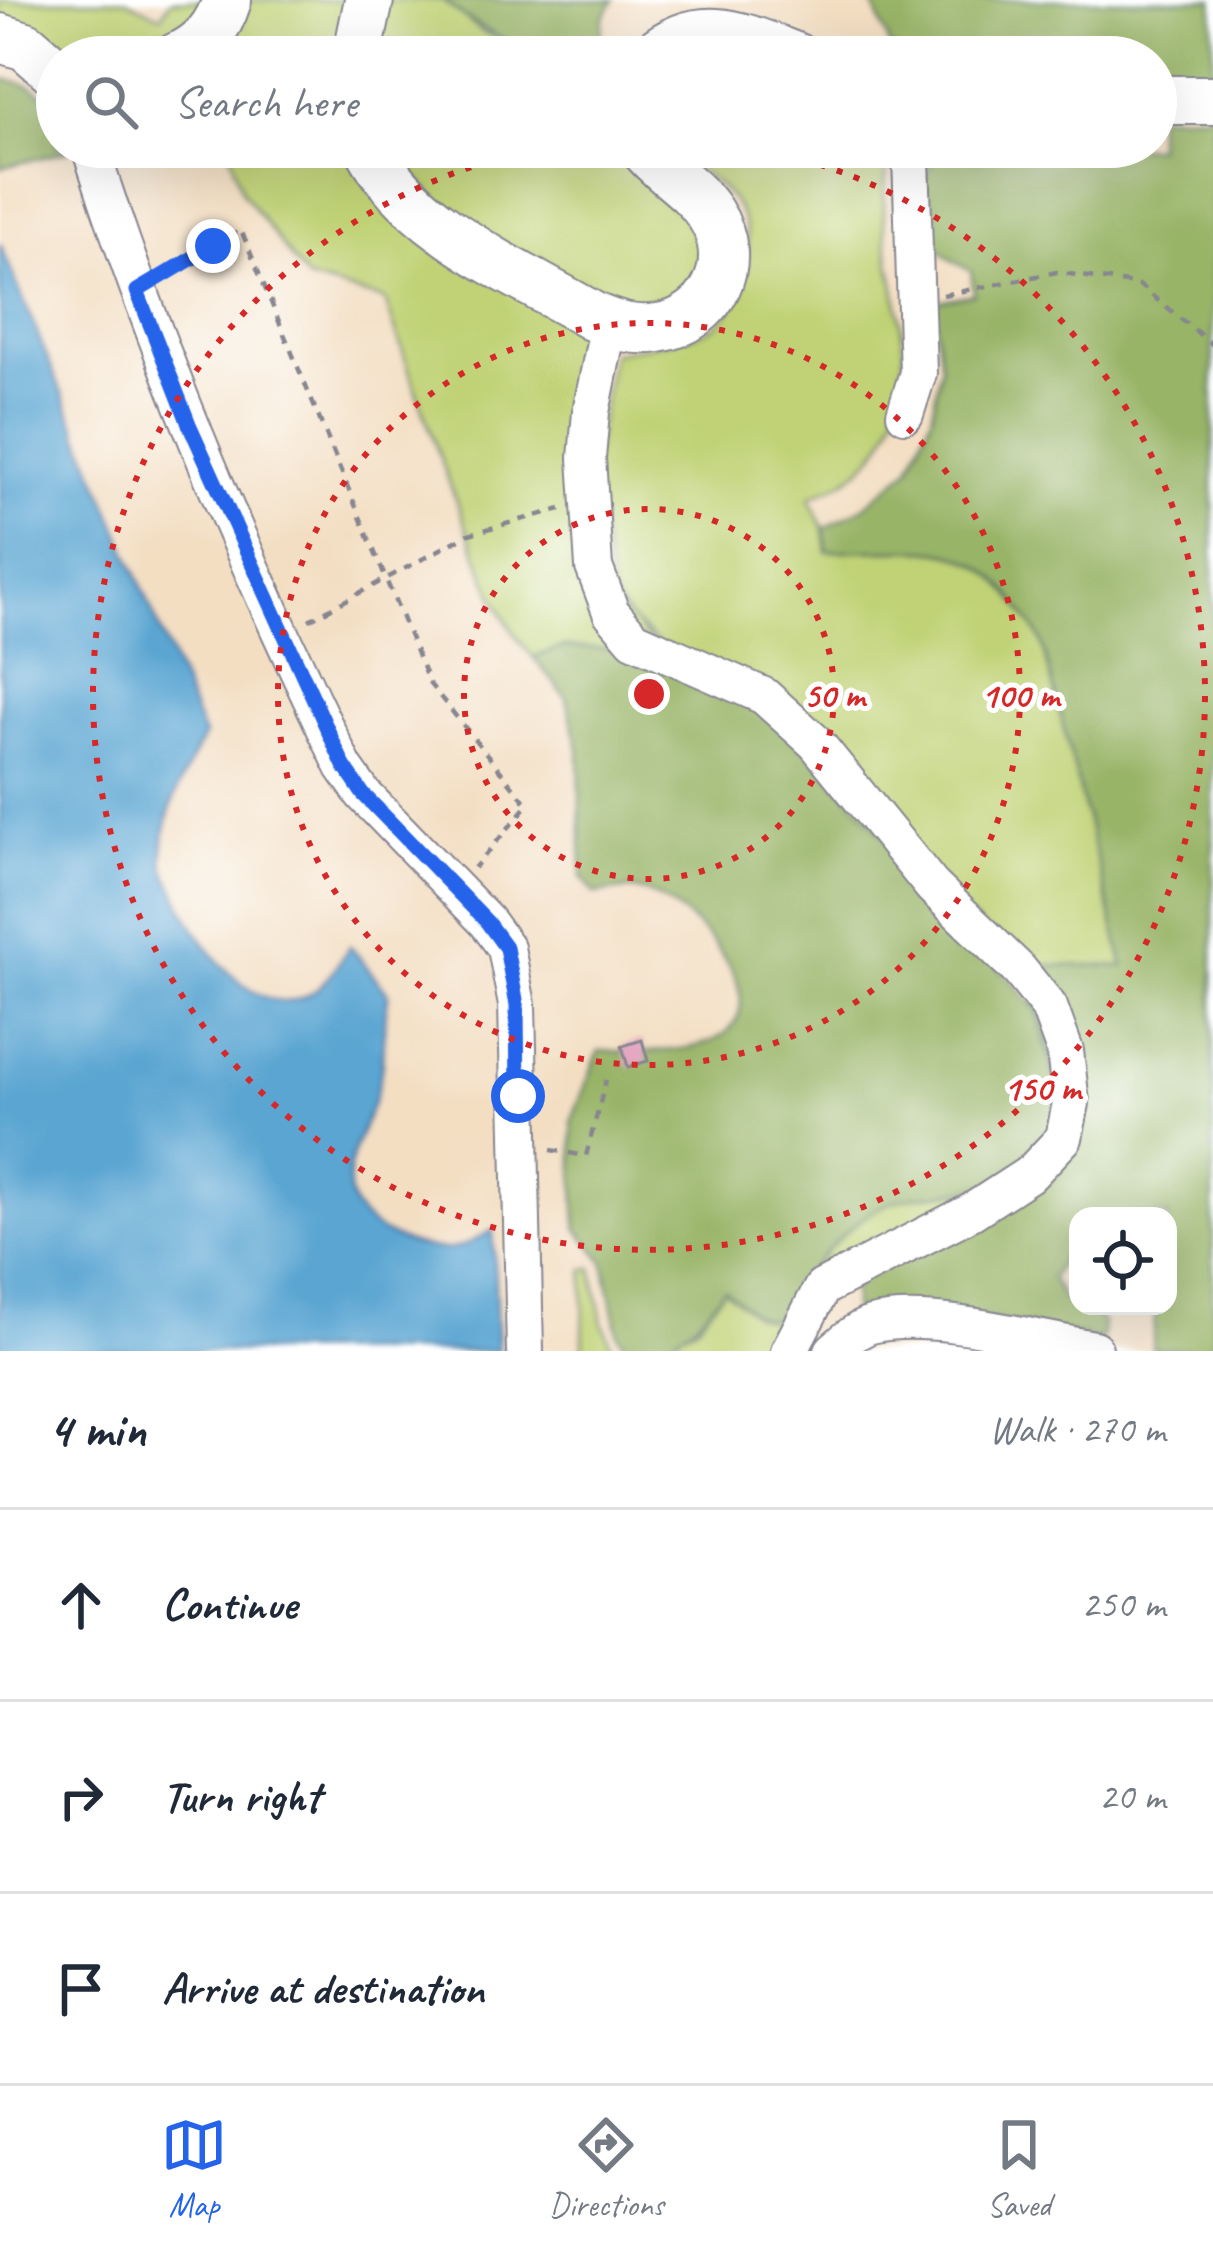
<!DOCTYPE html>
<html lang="en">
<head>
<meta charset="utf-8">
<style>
  :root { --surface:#fff; --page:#f2f2f3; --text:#1f2937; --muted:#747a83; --line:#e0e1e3; --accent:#2563eb }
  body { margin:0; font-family:Caveat,sans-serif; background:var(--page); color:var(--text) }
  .controls { position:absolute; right:36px; bottom:36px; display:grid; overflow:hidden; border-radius:24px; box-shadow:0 12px 48px #0002 }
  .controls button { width:108px; height:108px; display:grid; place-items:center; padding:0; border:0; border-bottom:3px solid var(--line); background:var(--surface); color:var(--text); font:60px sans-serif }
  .stop { position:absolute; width:36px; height:36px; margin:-27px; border:9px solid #2563eb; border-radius:50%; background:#fff }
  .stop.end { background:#2563eb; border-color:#fff; box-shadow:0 3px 12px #0008 }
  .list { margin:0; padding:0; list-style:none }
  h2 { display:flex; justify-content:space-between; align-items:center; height:156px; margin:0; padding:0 48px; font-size:51px }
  h2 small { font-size:39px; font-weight:400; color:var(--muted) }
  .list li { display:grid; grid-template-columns:78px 1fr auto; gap:36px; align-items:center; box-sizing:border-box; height:192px; padding:0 48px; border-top:3px solid var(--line) }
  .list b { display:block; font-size:45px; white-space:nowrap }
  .list em { font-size:39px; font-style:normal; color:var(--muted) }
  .icon { flex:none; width:66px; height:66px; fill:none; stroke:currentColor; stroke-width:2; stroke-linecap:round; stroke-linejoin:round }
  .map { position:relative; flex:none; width:1213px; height:1351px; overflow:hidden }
  .search { position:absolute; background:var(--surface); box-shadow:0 12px 48px #0002; left:36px; right:36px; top:36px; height:132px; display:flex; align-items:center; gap:30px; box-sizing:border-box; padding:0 42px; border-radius:66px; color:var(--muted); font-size:45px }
  .sheet { height:732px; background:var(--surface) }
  nav { display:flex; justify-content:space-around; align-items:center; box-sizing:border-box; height:168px; border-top:3px solid var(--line); background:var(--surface); font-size:33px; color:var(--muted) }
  nav a { display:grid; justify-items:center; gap:6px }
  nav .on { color:var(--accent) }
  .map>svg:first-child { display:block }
  .green { fill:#c0d275; stroke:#6e806a; stroke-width:3 }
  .forest { fill:#98b466; stroke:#5a7262; stroke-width:3 }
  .water { fill:#5aa5d2; stroke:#3a6a98; stroke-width:3 }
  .building { fill:#e4a4c0 }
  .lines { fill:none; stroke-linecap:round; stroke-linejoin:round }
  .minor-casing { stroke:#878690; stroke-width:40 }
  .major-casing { stroke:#878690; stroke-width:52 }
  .path { stroke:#878690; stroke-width:4.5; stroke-dasharray:9 9; stroke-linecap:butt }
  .minor { stroke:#fff; stroke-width:36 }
  .major { stroke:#fff; stroke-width:48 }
  .route { stroke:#2563eb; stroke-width:15 }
  .ring { fill:none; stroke:#d62828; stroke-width:6; stroke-dasharray:6 12 }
  .centre { fill:#d62828; stroke:#fff; stroke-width:6 }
  .ring-label { font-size:36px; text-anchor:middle; font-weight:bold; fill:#d62828; stroke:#fff; stroke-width:10; stroke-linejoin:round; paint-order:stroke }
</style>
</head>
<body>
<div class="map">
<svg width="1213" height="1351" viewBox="0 0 1213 1351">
  <rect width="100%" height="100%" fill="#fff"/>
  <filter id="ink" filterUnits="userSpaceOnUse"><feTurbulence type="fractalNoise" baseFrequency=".00833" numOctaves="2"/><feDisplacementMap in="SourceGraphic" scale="24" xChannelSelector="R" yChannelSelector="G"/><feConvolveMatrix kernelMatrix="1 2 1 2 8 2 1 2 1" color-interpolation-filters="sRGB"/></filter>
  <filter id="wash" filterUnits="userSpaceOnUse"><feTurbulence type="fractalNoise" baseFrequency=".004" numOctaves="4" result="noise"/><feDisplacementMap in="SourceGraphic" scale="48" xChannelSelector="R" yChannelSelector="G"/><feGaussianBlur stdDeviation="2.7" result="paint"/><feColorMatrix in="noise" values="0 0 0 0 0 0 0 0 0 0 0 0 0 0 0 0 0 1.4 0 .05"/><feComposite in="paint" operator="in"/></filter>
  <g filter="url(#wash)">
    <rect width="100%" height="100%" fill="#f3dec2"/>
    <path class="green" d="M0,0H126L161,16L171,0H213C199,14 183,35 166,45C121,71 47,54 0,43Z
      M244,0H355L341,57H217Z
      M383,0H442L483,33L561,57H369Z
      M229,147H350L584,327L588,353L589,570L670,665L565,647L533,657C503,626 488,583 473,544C440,463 413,381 385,300L307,279L242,192Z
      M388,147H623L703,237L699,285L662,311L606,304L451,214Z
      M670,147H894C885,166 884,189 884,210C884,245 894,276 899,310C910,376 903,443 843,482C832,488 820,492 810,498L824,529L827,551C944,551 977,531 1042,642L1124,967L1025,965L613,604L592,472L612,353C637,347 691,339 712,328C728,319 738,299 743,282C762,206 722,189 670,147Z
      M1008,1177L852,1260L780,1351H650L698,1324L724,1289L756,1316L781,1315C810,1267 850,1212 907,1196C922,1192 939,1194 954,1192C972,1189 990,1182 1008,1177Z
      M592,1268L603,1323L614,1351H583L584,1270Z"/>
    <path class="forest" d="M442,0H614L603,19L599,57C533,57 493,41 442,0Z
      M849,0H1213V86H1156V57L913,55L891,48L873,4Z
      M0,79C47,84 57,102 57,147L71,150L0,168Z
      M1213,114V1351L1152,1349L1156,1306H1168V1216H1078V1245L1063,1257L1051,1278L1064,1300L1089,1308L1103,1322L1102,1340L914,1305L853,1312V1275L1071,1141L1025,965L1124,966L1042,642C977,530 944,551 827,551L824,529L865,506L909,469L932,416L941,364L932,302L974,294L971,271C960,265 946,258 939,248C917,218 918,177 940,147H1156V115Z
      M565,647L610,649L670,665L775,713L1045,1019L1063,1121C1046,1138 1029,1160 1010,1174C974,1200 917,1186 877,1209C851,1224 828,1248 809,1271C795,1288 789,1312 769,1320L756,1316L724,1289C700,1322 672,1351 629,1351L618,1334L604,1261L577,1228L572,1120L599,1051C633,1052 701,1056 728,1031C773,988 688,909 651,894C633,887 613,891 595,894L582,877L579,749L566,697L533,657Z"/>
    <path class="water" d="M0,243L204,736C184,775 162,812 163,858C163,869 171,881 176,892C194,936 257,1033 316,990C329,980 340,959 350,946L389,994C381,1025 386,1057 378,1087C370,1123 342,1155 350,1194C358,1231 418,1251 451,1249C465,1248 481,1236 493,1230L498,1351H0Z"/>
    <g id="blocks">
      <path class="building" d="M642,1040L648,1061L628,1067L622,1046Z"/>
    </g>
  </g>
  <g filter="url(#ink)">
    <use href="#blocks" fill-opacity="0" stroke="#878690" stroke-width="3"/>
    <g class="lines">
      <defs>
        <path id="minor" d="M90,147C158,360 246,566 344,767L363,794L487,922L506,948L517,1005L525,1351
          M609,323L591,412L587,458L594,567L611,612L634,639L764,696L816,743L932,886L1019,970L1049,1007L1065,1051L1071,1103L1064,1138L1031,1173L971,1212L822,1288L789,1351
          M905,414L918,373L911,157L918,147
          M833,1351C844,1341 857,1329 871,1325C929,1310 1034,1339 1094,1349"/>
        <path id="major" d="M0,38L26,46L57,73
          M177,57C203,47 219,26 227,0
          M357,57L369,0
          M651,57C701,15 741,36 795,57
          M1156,100H1213
          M369,147C412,230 516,271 594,317C615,326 635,332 658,328C714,320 741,261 710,214C693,187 662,172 643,147"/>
      </defs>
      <use href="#minor" class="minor-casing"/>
      <use href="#major" class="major-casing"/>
      <path class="path" d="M167,274L241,230L429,683L528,805L474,868
        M943,295L1057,272L1139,285L1213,345
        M309,620L469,534L561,509
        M551,1150L586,1156L606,1080"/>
      <use href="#minor" class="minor"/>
      <use href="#major" class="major"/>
    </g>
  </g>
  <g class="lines" filter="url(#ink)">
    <path class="route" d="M213,246L137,291L189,424L344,766L363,794L487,922L506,948L517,1005L518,1096"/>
  </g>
  <g class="ring">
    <circle cx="649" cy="694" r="185"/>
    <circle cx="649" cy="694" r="371"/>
    <path d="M750 147A556 556 0 1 1 548 147"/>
  </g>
  <circle cx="649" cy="694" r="18" class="centre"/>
  <g class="ring-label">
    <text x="834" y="707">50 m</text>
    <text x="1020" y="707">100 m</text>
    <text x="1042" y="1100">150 m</text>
  </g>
</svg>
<div class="controls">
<button><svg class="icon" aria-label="locate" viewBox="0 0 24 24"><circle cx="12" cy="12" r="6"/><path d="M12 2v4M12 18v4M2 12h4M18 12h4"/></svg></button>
</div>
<div class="stop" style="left:518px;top:1096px"></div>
<div class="stop end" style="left:213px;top:246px"></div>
<div class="search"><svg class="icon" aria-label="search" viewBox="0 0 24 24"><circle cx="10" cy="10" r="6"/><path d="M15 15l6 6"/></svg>Search here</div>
</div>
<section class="sheet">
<h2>4 min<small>Walk · 270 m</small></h2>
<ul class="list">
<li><svg class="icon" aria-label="ahead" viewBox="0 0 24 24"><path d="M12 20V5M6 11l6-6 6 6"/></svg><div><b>Continue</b></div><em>250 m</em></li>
<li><svg class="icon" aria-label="right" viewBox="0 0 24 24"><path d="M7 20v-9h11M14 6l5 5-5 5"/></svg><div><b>Turn right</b></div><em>20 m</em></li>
<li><svg class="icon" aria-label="arrive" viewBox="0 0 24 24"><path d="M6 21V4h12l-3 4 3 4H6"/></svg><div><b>Arrive at destination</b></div></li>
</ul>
</section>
<nav>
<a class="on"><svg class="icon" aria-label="map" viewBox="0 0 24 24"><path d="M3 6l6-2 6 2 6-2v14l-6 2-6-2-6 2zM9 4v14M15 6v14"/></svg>Map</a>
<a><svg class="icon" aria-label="directions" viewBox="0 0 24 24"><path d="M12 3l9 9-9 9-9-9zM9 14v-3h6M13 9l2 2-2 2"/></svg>Directions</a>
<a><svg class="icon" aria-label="saved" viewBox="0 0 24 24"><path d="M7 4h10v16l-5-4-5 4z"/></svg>Saved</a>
</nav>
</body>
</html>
